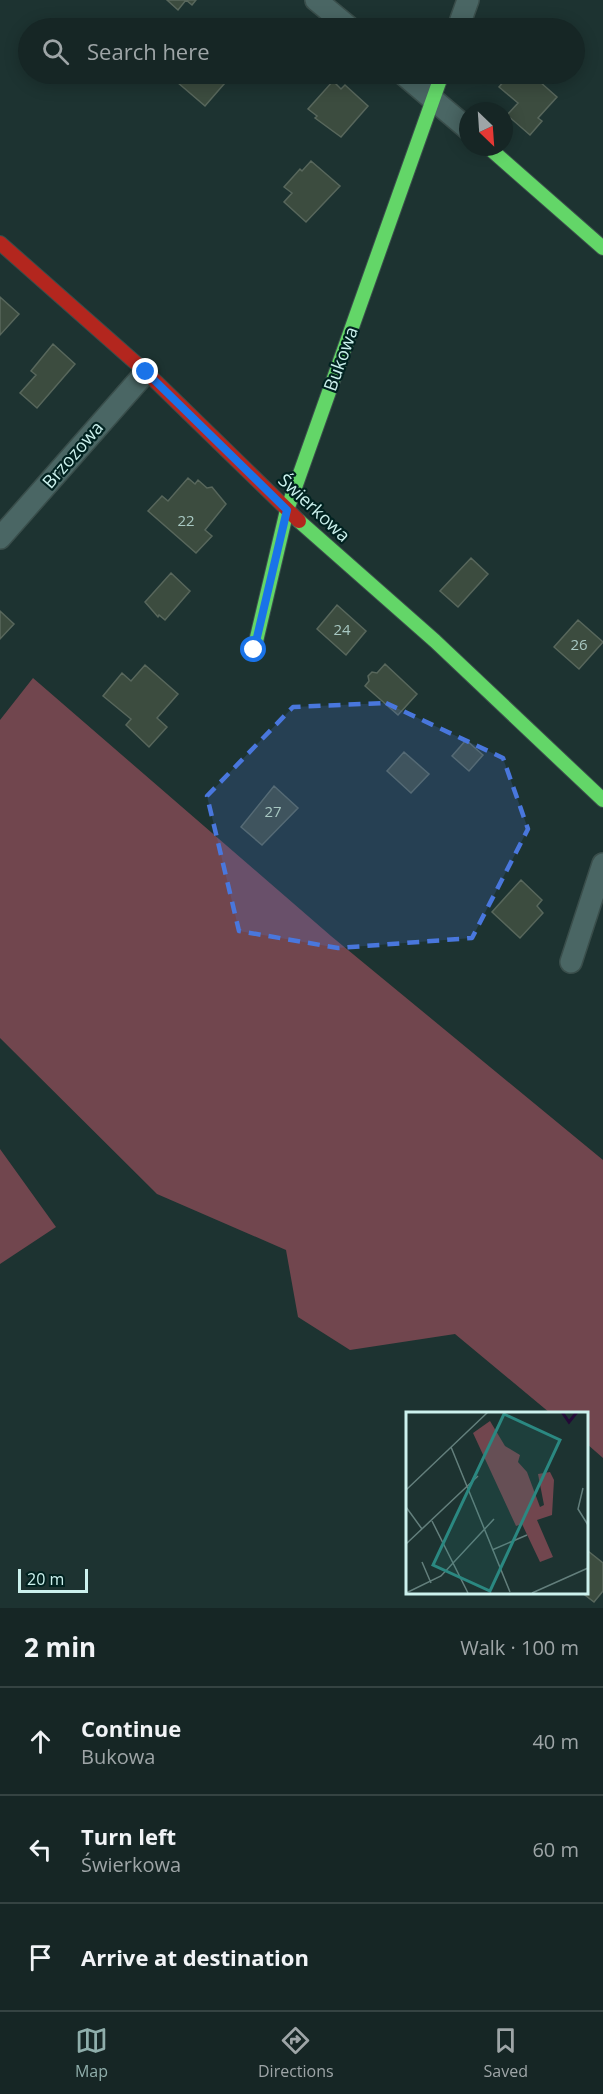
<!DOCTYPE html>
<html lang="en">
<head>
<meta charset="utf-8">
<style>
  :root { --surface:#162625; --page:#1f2e2d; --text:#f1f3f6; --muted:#9ea5a7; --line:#354342; --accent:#8faeab }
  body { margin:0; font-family:"Open Sans",sans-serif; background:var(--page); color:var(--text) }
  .compass { position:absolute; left:459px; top:102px; width:54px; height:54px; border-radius:50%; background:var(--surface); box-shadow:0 3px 15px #0003; rotate:155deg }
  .scale { position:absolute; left:18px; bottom:15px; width:70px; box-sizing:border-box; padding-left:6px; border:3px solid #ccf1ed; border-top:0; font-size:16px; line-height:21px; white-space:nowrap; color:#ccf1ed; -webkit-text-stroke:4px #012220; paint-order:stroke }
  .stop { position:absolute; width:18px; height:18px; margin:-14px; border:4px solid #1a73e8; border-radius:50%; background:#fff }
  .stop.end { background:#1a73e8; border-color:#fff; box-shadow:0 2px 6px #0008 }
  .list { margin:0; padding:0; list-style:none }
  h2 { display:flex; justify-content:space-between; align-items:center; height:78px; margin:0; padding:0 24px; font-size:26px }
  h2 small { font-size:20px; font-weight:400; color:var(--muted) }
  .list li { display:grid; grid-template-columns:39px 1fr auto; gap:18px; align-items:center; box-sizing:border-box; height:108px; padding:0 24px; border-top:2px solid var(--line) }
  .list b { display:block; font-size:22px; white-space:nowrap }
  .list p { margin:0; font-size:20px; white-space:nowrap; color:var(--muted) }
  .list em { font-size:20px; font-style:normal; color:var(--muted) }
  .icon { flex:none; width:33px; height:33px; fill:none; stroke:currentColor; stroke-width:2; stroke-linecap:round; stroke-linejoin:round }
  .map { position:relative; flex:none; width:603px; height:1608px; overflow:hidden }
  .search { position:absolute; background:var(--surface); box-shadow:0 3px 15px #0003; left:18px; right:18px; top:18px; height:66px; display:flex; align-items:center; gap:15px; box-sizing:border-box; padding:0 21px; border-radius:33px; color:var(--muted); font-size:22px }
  .sheet { height:402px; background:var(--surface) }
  nav { display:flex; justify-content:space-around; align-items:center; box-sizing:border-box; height:84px; border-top:2px solid var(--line); background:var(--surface); font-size:16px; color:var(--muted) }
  nav a { display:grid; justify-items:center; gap:3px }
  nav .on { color:var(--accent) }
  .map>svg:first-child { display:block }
  .green { fill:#71464e }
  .building { fill:#3c4c3f; stroke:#58675c; stroke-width:1.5 }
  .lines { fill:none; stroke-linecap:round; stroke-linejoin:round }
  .street-casing { stroke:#3a4e4b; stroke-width:24 }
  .fast-casing { stroke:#3a4e4b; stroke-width:16 }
  .jam-casing { stroke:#3a4e4b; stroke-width:16 }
  .street { stroke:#4a6664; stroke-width:21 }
  .fast { stroke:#63d668; stroke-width:14 }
  .jam { stroke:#b3261e; stroke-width:14 }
  .route { stroke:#1a73e8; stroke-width:8 }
  .marked { fill:#4977dd; fill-opacity:0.2; stroke:#4977dd; stroke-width:4.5; stroke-dasharray:12 8; stroke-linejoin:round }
  .labels { text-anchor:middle; stroke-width:4.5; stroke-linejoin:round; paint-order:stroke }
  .number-label { font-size:15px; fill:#a8c8c2 }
  .street-label { font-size:18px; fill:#ccf1ed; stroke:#012220 }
  .inset-river { fill:none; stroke:#230937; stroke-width:3 }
  .inset-road { fill:none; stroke:#637f7c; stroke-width:1.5 }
  .view { fill:#2b8881; fill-opacity:0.15; stroke:#2b8881; stroke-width:3 }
  .inset-edge { fill:none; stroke:#ccf1ed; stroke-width:3 }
</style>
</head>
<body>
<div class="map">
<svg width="603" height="1608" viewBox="0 0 603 1608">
  <rect width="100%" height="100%" fill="#1d3331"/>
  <path class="green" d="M33,678L331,936L603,1160V1458L587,1444L586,1413H550L455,1334L350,1350L298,1317L286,1250L157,1194L0,1038V720Z
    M0,1149L56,1227L0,1264Z"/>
  <path class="building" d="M167,0H196L192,5L186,0L178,10Z
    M185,74H212L224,84L205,106L177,82Z
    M510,74H531L557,97L538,118L542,121L530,135L507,115L518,103L499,87Z
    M333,81L341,89L345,85L368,106L341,137L315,118L317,116L308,109Z
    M311,161L340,186L306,222L284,202L292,193L284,187L300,169L302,171Z
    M0,297L19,314L0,335Z
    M53,344L75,364L37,408L20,393L36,375L31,371Z
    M188,478L195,484L198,480L207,488L212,487L226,504L205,530L212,536L196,553L148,511L162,496L168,501Z
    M471,558L488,574L458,607L440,591Z
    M171,573L190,591L165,620L159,615L158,617L145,602Z
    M337,605L366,631L346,655L317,629Z
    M0,611L14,624L0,639Z
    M578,620L603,642L579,669L554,647Z
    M385,664L417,694L398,715L365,686L369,681L368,676L372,672L377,673Z
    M145,665L178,694L157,718L167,727L149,747L126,725L131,719L103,696L122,673L131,681Z
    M466,740L483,755L469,771L452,756Z
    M404,752L429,774L411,793L387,771Z
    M274,786L298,808L262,845L241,827Z
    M521,880L542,900L537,906L543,913L520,938L492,912Z
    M588,1551L603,1563V1591L594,1602L581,1592H586Z"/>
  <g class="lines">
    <defs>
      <path id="street" d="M316,0L350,28
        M458,28L468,0
        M403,74L468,129
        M0,538L146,372
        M571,962L603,864"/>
      <path id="fast" d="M488,147L603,248
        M299,521L435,641L603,800
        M254,650L287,510L442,74"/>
      <path id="jam" d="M0,243L146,372L299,521"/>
    </defs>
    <use href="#street" class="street-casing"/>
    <use href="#fast" class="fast-casing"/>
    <use href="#jam" class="jam-casing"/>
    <use href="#street" class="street"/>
    <use href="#fast" class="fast"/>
    <use href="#jam" class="jam"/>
  </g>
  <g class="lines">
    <path class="route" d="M146,372L287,510L254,650"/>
  </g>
  <path class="marked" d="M386,703L503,758L528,829L472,938L338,948L239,931L207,796L293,707Z"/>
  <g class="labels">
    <g class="number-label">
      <text x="186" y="526">22</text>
      <text x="342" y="635">24</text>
      <text x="579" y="650">26</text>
      <text x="273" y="817">27</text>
    </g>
    <g class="street-label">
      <text transform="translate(341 359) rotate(-70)" y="6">Bukowa</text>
      <text transform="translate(73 455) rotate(-49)" y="6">Brzozowa</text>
      <text transform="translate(314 508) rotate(43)" y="6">Świerkowa</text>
    </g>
  </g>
  <g transform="translate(406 1412)">
    <rect width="182" height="182" fill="#1d3331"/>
    <path d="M84,9L99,34L114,43L112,50L121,60L134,95L138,93L132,62L144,60L148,68L146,103L131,108L147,145L134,150L116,112L110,114L67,21Z" fill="#71464e"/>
    <path class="inset-river" d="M156,0L163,10L171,0"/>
    <path class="inset-road" d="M45,35L104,180M177,76L172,97L182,113M0,78L82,0M0,95L16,117M26,109L62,181M0,132L72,64M86,138L121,123M16,150L25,171M0,181L35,164L88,107M126,181L182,156"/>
    <path class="view" d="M98,2L154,28L84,179L27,153Z"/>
    <rect width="182" height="182" class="inset-edge"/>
  </g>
</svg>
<svg class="compass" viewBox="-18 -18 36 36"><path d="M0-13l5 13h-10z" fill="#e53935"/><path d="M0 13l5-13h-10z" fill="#9ea5a7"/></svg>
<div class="scale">20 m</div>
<div class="stop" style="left:254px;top:650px"></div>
<div class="stop end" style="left:146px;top:372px"></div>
<div class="search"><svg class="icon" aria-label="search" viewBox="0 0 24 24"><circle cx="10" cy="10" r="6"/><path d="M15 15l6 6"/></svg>Search here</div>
</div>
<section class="sheet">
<h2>2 min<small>Walk · 100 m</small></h2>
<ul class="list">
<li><svg class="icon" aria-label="ahead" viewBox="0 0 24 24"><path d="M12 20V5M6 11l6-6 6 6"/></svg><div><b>Continue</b><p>Bukowa</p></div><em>40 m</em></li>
<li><svg class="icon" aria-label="left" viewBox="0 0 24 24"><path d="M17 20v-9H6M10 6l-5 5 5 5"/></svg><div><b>Turn left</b><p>Świerkowa</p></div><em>60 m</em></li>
<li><svg class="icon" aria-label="arrive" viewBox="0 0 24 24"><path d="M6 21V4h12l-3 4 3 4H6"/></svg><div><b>Arrive at destination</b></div></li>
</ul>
</section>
<nav>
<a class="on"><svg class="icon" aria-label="map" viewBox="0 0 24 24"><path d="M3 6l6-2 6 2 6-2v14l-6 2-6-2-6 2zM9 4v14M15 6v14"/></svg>Map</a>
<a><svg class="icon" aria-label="directions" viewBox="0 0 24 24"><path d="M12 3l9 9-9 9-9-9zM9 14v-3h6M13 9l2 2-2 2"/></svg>Directions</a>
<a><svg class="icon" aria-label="saved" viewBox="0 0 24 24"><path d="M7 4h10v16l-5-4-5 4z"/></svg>Saved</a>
</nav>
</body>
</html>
